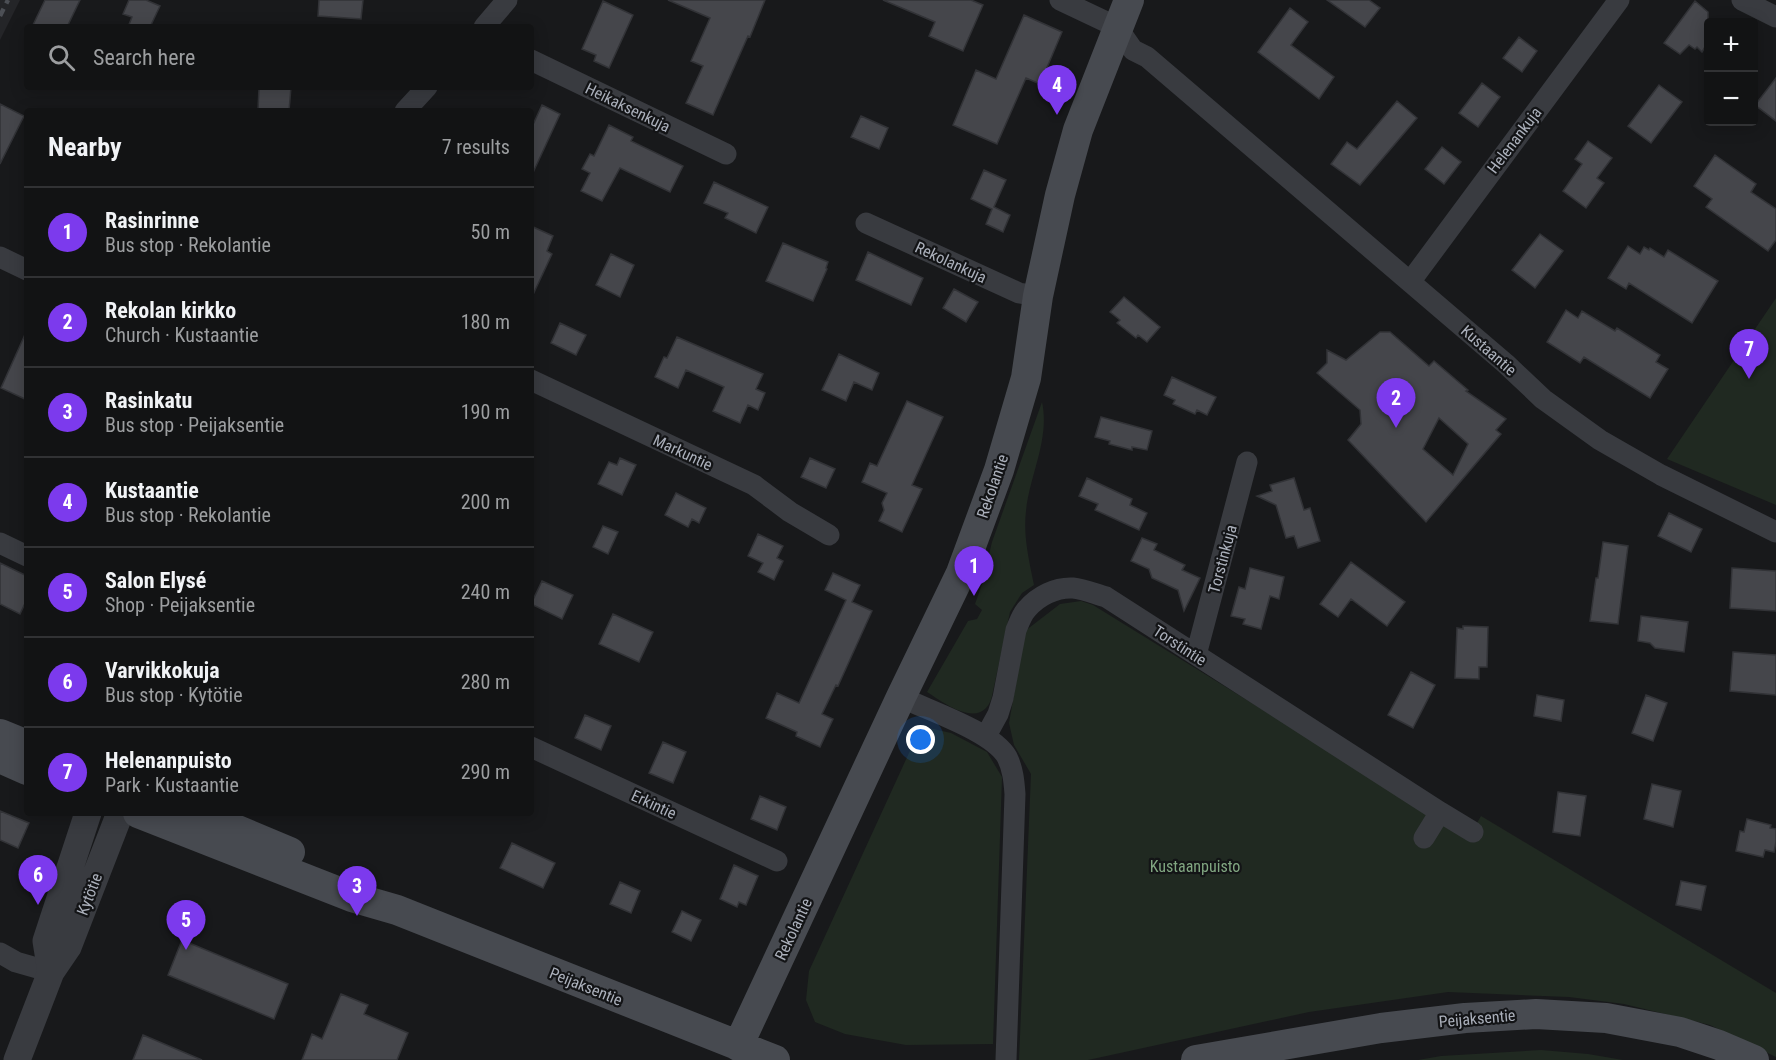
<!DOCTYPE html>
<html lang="en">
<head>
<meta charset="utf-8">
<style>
  :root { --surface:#121314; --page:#1b1c1d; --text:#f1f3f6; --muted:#9c9ea0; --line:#313234; --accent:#7c3aed }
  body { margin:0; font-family:"Roboto Condensed",sans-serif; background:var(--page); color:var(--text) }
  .controls { position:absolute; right:18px; top:18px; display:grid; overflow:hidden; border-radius:6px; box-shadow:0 3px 15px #0003 }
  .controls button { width:54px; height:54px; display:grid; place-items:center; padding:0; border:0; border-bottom:2px solid var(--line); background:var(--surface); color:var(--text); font:30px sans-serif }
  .you { position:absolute; left:921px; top:740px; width:21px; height:21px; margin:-15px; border:4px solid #fff; border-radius:50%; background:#1a73e8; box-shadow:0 0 0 9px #1a73e833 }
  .badge { display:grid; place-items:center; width:39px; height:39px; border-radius:50%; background:var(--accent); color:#fff; font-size:20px; font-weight:700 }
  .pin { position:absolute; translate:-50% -50px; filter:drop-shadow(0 2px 3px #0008) }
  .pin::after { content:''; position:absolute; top:32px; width:21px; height:18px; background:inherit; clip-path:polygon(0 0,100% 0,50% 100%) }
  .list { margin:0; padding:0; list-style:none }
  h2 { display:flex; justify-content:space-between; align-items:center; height:78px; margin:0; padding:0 24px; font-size:26px }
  h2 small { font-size:20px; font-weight:400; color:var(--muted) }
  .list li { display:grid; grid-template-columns:39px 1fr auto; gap:18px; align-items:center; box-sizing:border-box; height:90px; padding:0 24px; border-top:2px solid var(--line) }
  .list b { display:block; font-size:22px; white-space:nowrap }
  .list p { margin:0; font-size:20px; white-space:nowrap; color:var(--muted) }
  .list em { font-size:20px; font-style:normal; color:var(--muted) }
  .icon { flex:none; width:33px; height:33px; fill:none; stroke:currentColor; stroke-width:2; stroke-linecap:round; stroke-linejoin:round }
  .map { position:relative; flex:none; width:1776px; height:1060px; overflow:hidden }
  .search { position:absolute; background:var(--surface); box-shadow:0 3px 15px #0003; left:24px; top:24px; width:510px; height:66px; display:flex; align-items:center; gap:15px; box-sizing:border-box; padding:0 21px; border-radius:6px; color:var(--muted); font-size:22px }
  .panel { position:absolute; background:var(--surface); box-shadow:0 3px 15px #0003; left:24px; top:108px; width:510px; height:708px; border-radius:6px }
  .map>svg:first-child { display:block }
  .built { fill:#242528 }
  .green { fill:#202921 }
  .building { fill:#45464b; stroke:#323337; stroke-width:1.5; fill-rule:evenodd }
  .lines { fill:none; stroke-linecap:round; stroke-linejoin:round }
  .minor { stroke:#393b40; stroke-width:21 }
  .tertiary { stroke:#393b40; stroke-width:27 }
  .secondary { stroke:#474a50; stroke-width:30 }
  .rail { stroke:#4c4f55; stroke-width:4.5; stroke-dasharray:8 6; stroke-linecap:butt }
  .labels { text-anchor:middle; stroke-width:4.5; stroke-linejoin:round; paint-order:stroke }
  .street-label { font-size:16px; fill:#abb0bb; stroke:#131416 }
  .park-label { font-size:16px; fill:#81a681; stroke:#131416 }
</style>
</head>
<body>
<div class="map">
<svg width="1776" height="1060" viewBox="0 0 1776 1060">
  <rect width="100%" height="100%" fill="#18191b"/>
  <path class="built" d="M0,0H20L0,40Z"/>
  <path class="green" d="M1776,298V505L1667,459Z
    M1042,402C1050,439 1030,474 1026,511C1023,536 1029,560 1034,585L1022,593L1010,612L992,696C991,700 989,705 986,708C971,724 941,701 927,692L968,621L977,619L982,610L975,604L982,584L992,542Z
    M1081,601L1093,605L1469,837L1481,816L1776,993V1057L1710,1025L1624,1004L1569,997L1448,992L1309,1012L1088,1060H1019L1031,774L1014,745L1009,723L1025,631L1060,604Z
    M929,728L951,733L987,752L1002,777L993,1044L906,1045L845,1034L815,1022L806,1000L809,971L914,742Z
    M1541,1050L1588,1054L1623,1060H1418L1441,1056Z"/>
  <path class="building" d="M45,0H80L67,27H32Z
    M129,0H146L160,6L150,27H128L132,17L123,14Z
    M319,0H363L361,19L318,16Z
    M668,0H765L750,37L748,36L713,115L686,103L703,66L691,61L710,18Z
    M883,0H971L983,5L963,51L929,36L935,22Z
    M1327,0H1369L1380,8L1365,27Z
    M603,1L633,15L609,68L594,61L596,55L582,49Z
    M1695,1L1708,12V42L1702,52L1697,47L1695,49L1689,45L1680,54L1664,43Z
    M1290,8L1308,22L1291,45L1334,77L1319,99L1258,52Z
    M1024,15L1062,32L1040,84L1026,78L997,144L953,125L976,70L996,79Z
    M1519,37L1537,51L1522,72L1503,58Z
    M1776,78V121L1755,105Z
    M1482,83L1500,97L1478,127L1459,113Z
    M1659,85L1682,102L1651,143L1628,126Z
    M259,87H291L289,111L258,110Z
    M1397,101L1417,118L1360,185L1331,164L1347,142L1357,149Z
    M0,104L24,116L0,164Z
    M542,105L560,114L531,177V129Z
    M861,116L888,128L879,149L851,137Z
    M609,125L633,137L631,141L683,166L670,192L620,168L602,201L581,191L590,173L582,169L590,154L594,156Z
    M1588,141L1612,158L1597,178L1604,183L1586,208L1563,191L1582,164L1575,159Z
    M1442,147L1461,162L1444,184L1425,169Z
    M1715,155L1756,184L1751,192L1776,209V240L1768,251L1706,207L1712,199L1694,186Z
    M984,170L1006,180L994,207L1010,215L1003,232L986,224L992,209L971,199Z
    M714,182L768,207L756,233L725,218L728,213L704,203Z
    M531,226L553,236L547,251L552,254L531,299Z
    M1540,234L1563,251L1535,288L1512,270Z
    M783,243L828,262L826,268L827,269L813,301L766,281Z
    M1628,246L1640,254L1644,247L1649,250L1650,248L1664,257L1668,250L1718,281L1692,323L1629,283L1626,289L1608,278Z
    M868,252L923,278L911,305L856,280Z
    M611,254L634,265L620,297L596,285Z
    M954,289L978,302L966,322L943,308Z
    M1124,297L1160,327L1147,342L1138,335L1136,338L1117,323L1120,320L1110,312Z
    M1566,310L1578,318L1582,311L1615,331L1617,328L1660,355L1656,362L1668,369L1650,398L1584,357L1580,363L1547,342Z
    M560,323L586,335L576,355L551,343Z
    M27,330V400L1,388Z
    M1380,332H1390L1429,366L1434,361L1468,390L1466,391L1506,419L1496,430L1501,434L1426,522L1348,440L1361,424L1360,410L1317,373L1327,363V350L1346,360ZM1439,418L1468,444L1453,475L1423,449Z
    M677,337L763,374L756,389L765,393L758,410L748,405L740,423L713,411L724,387L686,370L678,388L655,377L664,357L667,358Z
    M839,354L879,373L872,390L854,382L846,401L822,390Z
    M1172,377L1216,397L1207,415L1197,410L1195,414L1173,404L1175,400L1164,395Z
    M907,401L943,417L912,485L922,489L902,532L879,521L884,510L882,503L887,493L862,482L870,463L877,466Z
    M1101,417L1152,431L1147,450L1132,447V450L1109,444L1110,441L1095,437Z
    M620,458L636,465L622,495L598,484L609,462L617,465Z
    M810,458L835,469L826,488L801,477Z
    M1087,478L1132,499L1130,505L1147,513L1139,530L1095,510L1098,504L1079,496Z
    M1294,478L1304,510L1310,508L1320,541L1298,548L1294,536L1286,538L1276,505L1257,496L1272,491L1270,485Z
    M676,493L706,508L699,523L692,519L688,527L665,515Z
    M1669,513L1702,529L1691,552L1658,536Z
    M603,526L618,532L608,554L593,547Z
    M758,534L783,546L777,558L783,561L774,580L758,572L763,563L748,556Z
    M1142,538L1157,544L1154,550L1185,565L1182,570L1200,578L1184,611L1178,590L1152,578L1149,569L1131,561Z
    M1603,542L1628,546L1618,624L1590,621L1596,578H1598Z
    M1351,562L1405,602L1387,626L1351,599L1338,617L1320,604Z
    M0,563L27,576V599L20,614L0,604Z
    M1250,568L1284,577L1279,599L1270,596L1261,629L1243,624L1245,619L1231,616L1239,587L1245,589Z
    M1732,568L1776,571V611L1730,608Z
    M833,573L860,585L852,602L872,611L838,686L836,685L822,714L833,719L820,747L796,736L797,732L766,718L777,693L799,703L846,600L825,590Z
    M542,581L573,595L562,619L531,604Z
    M613,614L653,632L639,662L599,644Z
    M1641,616L1688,622L1684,652L1655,648L1650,643L1638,641Z
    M1463,626L1488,627L1487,667H1479V679L1455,678L1457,628L1463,629Z
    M1733,652L1776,655V695L1730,691Z
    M1411,672L1435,685L1413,728L1388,715Z
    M1537,695L1564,700L1561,721L1534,716Z
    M1646,695L1667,703L1653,741L1632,733Z
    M585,715L611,726L601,750L575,738Z
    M663,742L686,752L673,783L649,773Z
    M1652,784L1681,791L1673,827L1644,819Z
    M1558,792L1586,796L1580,836L1553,832Z
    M760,796L786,807L777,830L751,819Z
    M0,811L29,823L18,848L0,840Z
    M1747,819L1771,825L1770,828L1776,829V842L1774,852L1765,850L1763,857L1736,851L1740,831L1744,832Z
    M512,843L555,863L543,888L500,868Z
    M734,865L758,876L746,905L739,902L737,907L720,899Z
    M1681,881L1706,886L1701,910L1676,905Z
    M620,882L640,891L631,913L610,904Z
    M682,911L701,920L691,941L672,932Z
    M182,940L288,984L274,1019L168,975Z
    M341,994L368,1005L364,1014L408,1033L397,1060H302L312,1034L322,1039Z
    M143,1035L202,1060H133Z"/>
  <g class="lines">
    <path class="minor" d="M1060,0L1117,27L1133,50L1147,57L1506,364L1543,399L1600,440L1661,475L1776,532
      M1742,0L1776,17
      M484,27L507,0
      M531,60L726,154
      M405,111L427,87
      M866,223L1019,293L1038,296
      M0,257L27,270
      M1410,282L1619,0
      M531,380L754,485L790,512L829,535
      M0,543L27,556
      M1196,655L1247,462
      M901,697C929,711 992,731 1007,757C1013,769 1014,781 1015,794L1006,1060
      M986,736L998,714L1003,698L1016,630C1019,623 1022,614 1027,609C1038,596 1056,587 1073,588C1084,589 1095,594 1106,597L1440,812L1473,832
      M531,747L777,861
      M1424,838L1440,812
      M0,953L16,962L51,972"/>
    <path class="tertiary" d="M51,972L46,941L88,813
      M17,1060L51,972L68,947L120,813"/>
    <path class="secondary" d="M0,734L27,745
      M0,758L27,770
      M138,813L352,897L397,910L775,1060
      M197,813L290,852
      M738,1046L901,697L961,573L999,470L1026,378L1038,296L1060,195L1078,130L1129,0
      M1196,1060L1381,1028L1465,1018L1536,1014L1606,1018L1680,1032L1719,1045L1754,1060"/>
    <path class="rail" d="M0,16L8,0"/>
  </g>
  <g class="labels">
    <g class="street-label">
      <text transform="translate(628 107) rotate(26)" y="6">Heikaksenkuja</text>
      <text transform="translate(1514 140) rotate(-53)" y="6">Helenankuja</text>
      <text transform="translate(951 262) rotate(25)" y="6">Rekolankuja</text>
      <text transform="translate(1489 350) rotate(41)" y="6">Kustaantie</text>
      <text transform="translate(683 452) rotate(25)" y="6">Markuntie</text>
      <text transform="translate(992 486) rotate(-71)" y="6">Rekolantie</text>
      <text transform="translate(1222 559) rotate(-75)" y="6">Torstinkuja</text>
      <text transform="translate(1180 645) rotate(33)" y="6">Torstintie</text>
      <text transform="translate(654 804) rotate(25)" y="6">Erkintie</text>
      <text transform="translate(89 894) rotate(-69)" y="6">Kytötie</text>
      <text transform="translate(793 929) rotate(-65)" y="6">Rekolantie</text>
      <text transform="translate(586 986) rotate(22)" y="6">Peijaksentie</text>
      <text transform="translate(1477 1018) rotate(-5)" y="6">Peijaksentie</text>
    </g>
    <g class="park-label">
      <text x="1195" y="872">Kustaanpuisto</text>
    </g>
  </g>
</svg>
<div class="controls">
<button>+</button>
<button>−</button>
</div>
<div class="you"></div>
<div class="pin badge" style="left:974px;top:596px">1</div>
<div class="pin badge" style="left:1396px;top:428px">2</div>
<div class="pin badge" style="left:357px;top:916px">3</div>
<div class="pin badge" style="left:1057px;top:115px">4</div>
<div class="pin badge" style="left:186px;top:950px">5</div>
<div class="pin badge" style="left:38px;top:905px">6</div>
<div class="pin badge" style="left:1749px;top:379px">7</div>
<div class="search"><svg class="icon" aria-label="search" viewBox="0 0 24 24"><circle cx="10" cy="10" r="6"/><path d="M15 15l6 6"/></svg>Search here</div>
<section class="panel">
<h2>Nearby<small>7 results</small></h2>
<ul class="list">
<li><span class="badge">1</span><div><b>Rasinrinne</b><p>Bus stop · Rekolantie</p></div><em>50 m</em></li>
<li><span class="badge">2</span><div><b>Rekolan kirkko</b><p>Church · Kustaantie</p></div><em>180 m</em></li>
<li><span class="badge">3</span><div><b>Rasinkatu</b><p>Bus stop · Peijaksentie</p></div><em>190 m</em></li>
<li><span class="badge">4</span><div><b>Kustaantie</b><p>Bus stop · Rekolantie</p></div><em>200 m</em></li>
<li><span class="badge">5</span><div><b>Salon Elysé</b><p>Shop · Peijaksentie</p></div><em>240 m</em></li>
<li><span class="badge">6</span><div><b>Varvikkokuja</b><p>Bus stop · Kytötie</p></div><em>280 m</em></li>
<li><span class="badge">7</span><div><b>Helenanpuisto</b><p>Park · Kustaantie</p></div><em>290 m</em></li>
</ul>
</section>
</div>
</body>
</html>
